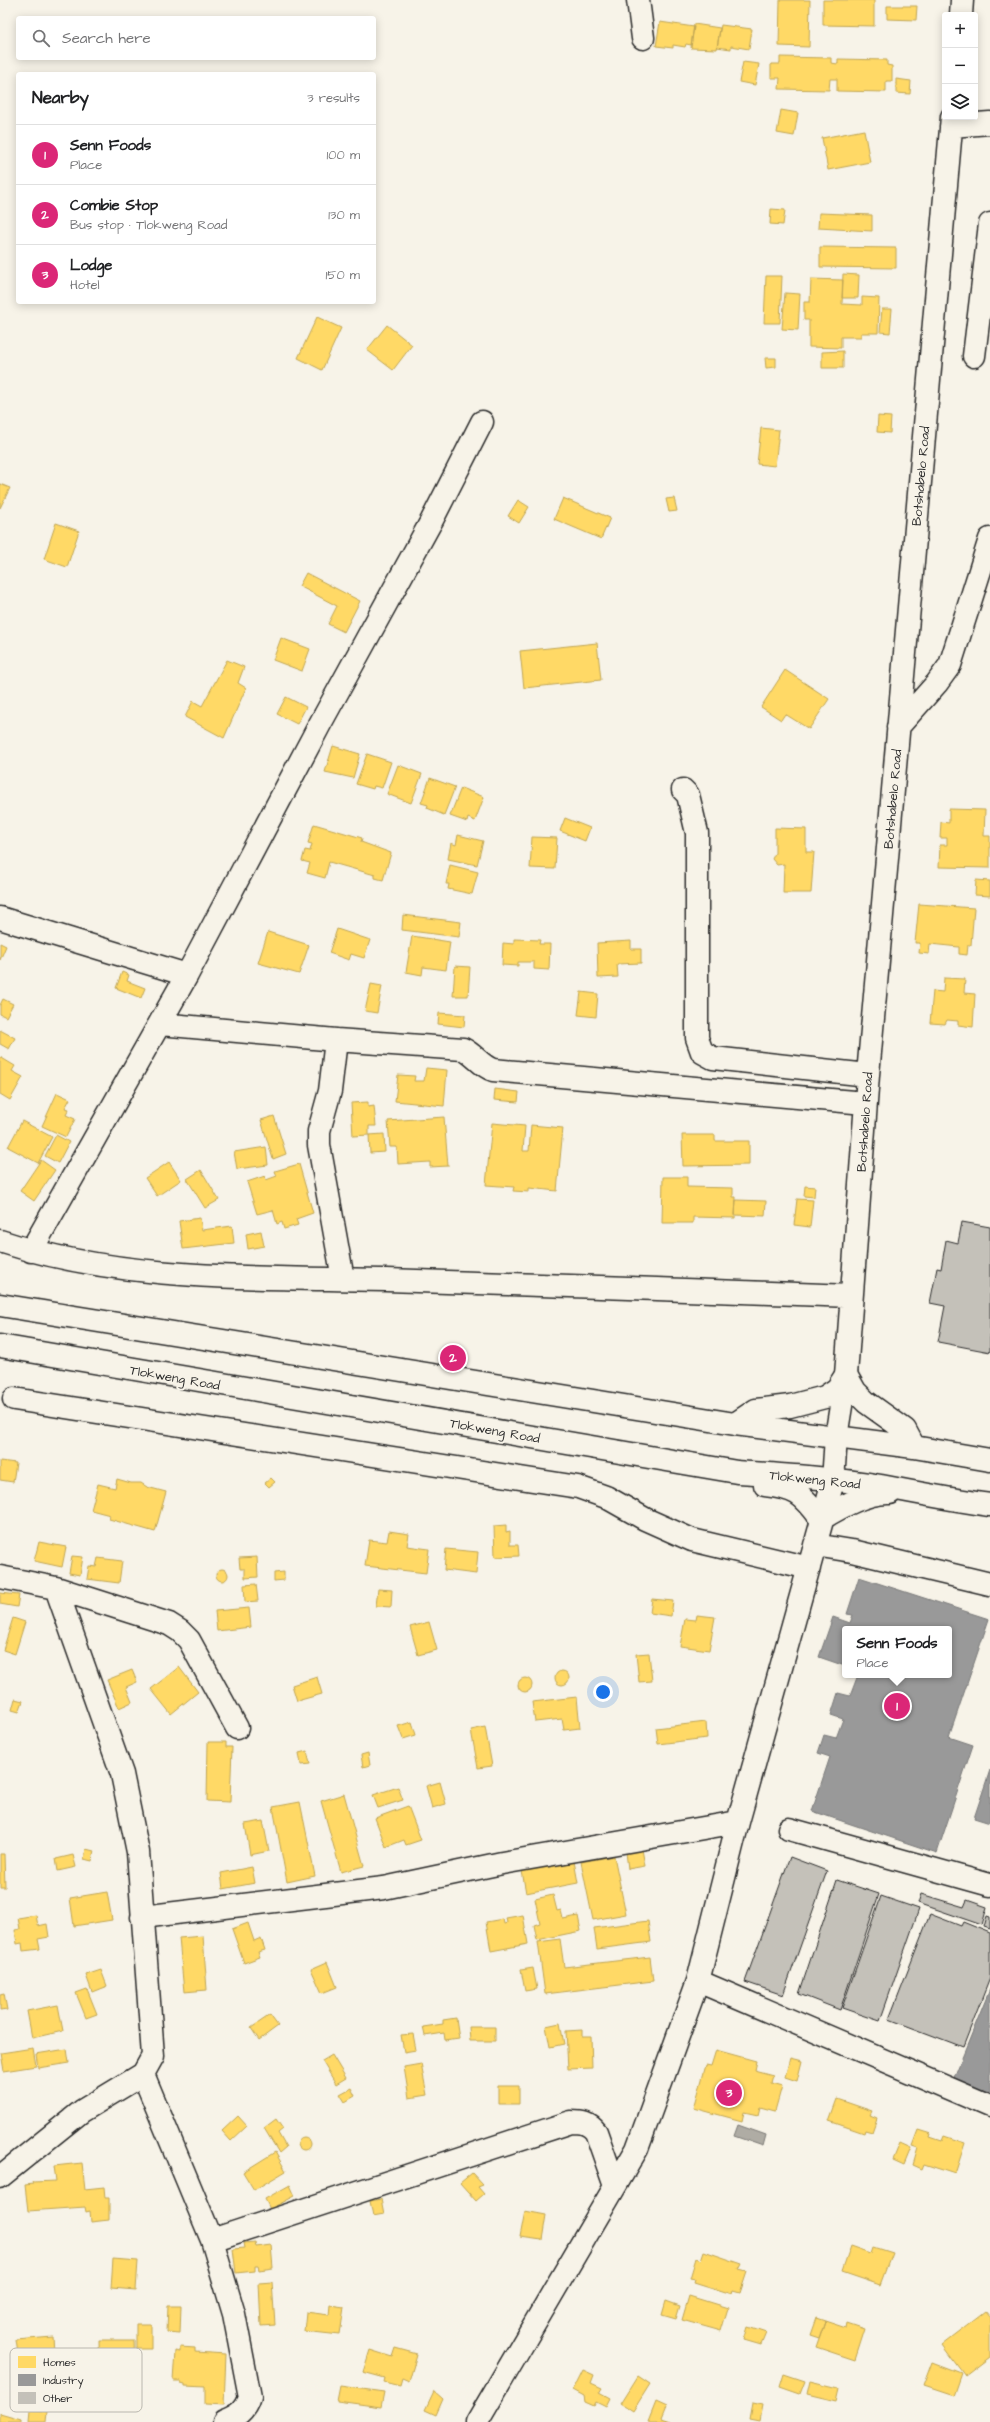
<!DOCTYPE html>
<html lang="en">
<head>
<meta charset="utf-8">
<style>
  :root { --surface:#fff; --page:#f6f6f6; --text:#202124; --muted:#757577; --line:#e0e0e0; --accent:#db2777 }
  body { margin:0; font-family:"Architects Daughter",sans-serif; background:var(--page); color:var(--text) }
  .controls { position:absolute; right:12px; top:12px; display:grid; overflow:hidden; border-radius:4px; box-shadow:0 2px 10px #0003 }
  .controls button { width:36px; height:36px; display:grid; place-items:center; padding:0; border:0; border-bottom:1px solid var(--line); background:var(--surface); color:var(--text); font:20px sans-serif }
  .you { position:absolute; left:603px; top:1692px; width:14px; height:14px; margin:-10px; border:3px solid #fff; border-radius:50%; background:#1a73e8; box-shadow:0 0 0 6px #1a73e833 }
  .badge { display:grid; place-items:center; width:26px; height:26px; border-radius:50%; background:var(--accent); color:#fff; font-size:13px; font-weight:700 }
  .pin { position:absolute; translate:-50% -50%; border:2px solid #fff; box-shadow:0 1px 4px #0006 }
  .popup { position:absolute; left:842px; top:1626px; width:110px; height:52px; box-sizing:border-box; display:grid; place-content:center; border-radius:4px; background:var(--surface); filter:drop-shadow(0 1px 3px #0005); font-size:13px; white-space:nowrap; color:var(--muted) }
  .popup b { font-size:15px; color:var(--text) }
  .popup::after { content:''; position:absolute; left:50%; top:100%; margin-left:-8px; border:8px solid transparent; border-top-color:var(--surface) }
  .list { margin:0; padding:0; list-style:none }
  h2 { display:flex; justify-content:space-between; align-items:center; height:52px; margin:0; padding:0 16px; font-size:17px }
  h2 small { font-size:13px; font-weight:400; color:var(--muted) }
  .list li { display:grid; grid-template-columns:26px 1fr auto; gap:12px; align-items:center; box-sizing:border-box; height:60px; padding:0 16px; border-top:1px solid var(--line) }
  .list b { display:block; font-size:15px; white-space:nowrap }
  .list p { margin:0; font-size:13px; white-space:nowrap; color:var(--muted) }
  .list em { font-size:13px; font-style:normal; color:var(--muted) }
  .icon { flex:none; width:22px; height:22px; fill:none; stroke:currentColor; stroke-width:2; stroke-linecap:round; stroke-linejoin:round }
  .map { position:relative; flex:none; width:990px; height:2422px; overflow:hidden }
  .search { position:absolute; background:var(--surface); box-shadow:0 2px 10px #0003; left:16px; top:16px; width:360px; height:44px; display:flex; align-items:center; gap:10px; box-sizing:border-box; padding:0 14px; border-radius:4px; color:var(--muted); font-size:15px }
  .panel { position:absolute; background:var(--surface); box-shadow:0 2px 10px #0003; left:16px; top:72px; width:360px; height:232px; border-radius:4px }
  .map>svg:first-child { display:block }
  .water { fill:#afaca4; stroke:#7a7874 }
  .homes { fill:#ffd966; stroke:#bfa554 }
  .industry { fill:#999; stroke:#787878 }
  .building { fill:#c4c1b9; stroke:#2b2b2b }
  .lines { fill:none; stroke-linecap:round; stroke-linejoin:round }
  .minor-casing { stroke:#2b2b2b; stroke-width:25 }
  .major-casing { stroke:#2b2b2b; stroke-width:25 }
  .minor { stroke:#f7f3e8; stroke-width:22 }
  .major { stroke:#f7f3e8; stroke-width:22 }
  .labels { text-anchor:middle; stroke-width:4; stroke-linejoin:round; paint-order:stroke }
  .street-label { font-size:13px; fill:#2b2b2b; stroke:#f7f3e8 }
  .key { fill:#f7f3e8; stroke:#bab7af; stroke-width:1 }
  .key-label { font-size:11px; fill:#2b2b2b }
</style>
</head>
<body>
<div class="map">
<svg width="990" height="2422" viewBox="0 0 990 2422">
  <rect width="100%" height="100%" fill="#f7f3e8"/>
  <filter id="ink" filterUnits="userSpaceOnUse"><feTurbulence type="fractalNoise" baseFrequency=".025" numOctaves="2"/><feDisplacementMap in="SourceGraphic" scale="8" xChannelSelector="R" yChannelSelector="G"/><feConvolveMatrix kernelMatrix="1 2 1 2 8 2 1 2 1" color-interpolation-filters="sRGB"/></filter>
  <g filter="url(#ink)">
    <path class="water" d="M738,2125L766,2135L763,2146L734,2136Z"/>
    <path class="homes" d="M780,0H810L809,47L779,46Z
      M823,0H874V26L823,25Z
      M887,6H917L916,20L887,19Z
      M660,22L694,27L691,45L686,44L685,47L673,45V48L656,46Z
      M694,24L720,28L717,49L691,48Z
      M721,25L752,29L749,49L731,46V49L717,47Z
      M780,57L831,58V63L838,64V59L887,60V65L892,66V81H886V92L837,91V79H830L829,90L779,89L780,78H771V64H780Z
      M743,62L759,64L755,85L739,82Z
      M896,79L911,81L910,94L896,93Z
      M781,110L798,113L794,136L777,133Z
      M864,130L870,162L828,170L822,138Z
      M771,209L785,210L783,225L770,224Z
      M819,213L872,215V231L818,228Z
      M820,247L896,248V268L820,267Z
      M843,274L859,275L858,298H842Z
      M766,276H782L780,323H764Z
      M811,279L843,280L842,304L862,305V297L879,298L878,333H861V337H841V348L809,347V320H804V302H810Z
      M785,293L800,294L798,330L782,329Z
      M882,309H892L890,333L880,332Z
      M317,317L341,328L322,370L298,358Z
      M387,325L412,345L393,370L367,350Z
      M843,351V368H822V352Z
      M765,358H776V367L766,368Z
      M878,416L891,417L890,433L877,432Z
      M761,428L779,430L775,466L757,464Z
      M0,484L10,488L0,508Z
      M563,498L610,518L601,539L554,519Z
      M674,498L677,511L669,512L666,499Z
      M518,500L529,507L519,523L508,516Z
      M56,523L79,531L67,567L44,559Z
      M306,573L360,601L344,632L328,624L337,606L299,586Z
      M281,638L310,649L302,671L273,660Z
      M597,643L601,680L524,688L520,651Z
      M227,660L244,667L238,683L246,688L224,738L185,717L193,701L202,706Z
      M785,670L829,699L809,729L785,714L781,720L761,707Z
      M286,697L306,707L297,724L277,714Z
      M333,746L360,754L353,778L325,772Z
      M367,754L391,762L382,788L374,786L373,789L356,784Z
      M398,765L422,774L411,803L387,794Z
      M430,778L455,787L444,815L427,808L428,805L421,803Z
      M461,788L484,797L475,821L468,818L467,822L450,816Z
      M949,809L985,810L984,836H990V868L939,867L940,845H947V838H940L941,822L949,823Z
      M565,818L590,828L585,841L560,831Z
      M314,824L362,838L361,842L391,853L383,880L375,878V875L329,862L325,878L307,873L310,863L302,861L305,850L310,851L312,844L308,843Z
      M775,828L806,829V852H814L811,893H783L784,864L777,865L772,859L775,853Z
      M458,835L483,841L477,865L448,859L451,843L456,845Z
      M532,837L557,838L555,869L530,868Z
      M450,865L478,872L472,894L448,889L449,884H446Z
      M976,880L990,881V896L975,895Z
      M919,904L974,908L971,945H968L967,955L959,954V947L930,944L929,954L919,953L920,943H915Z
      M403,915L461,922L459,937L402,930Z
      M337,929L370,940L364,958L351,954L349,960L329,953Z
      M268,932L309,945L299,974L258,963Z
      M412,936L450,942L446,970L423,967L422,975L406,972Z
      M514,939L540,940L539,944H550L549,970L534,969V962H518V966L502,965L503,943L514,944Z
      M631,941V949H641V963L617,964L618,977L598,978L597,943Z
      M0,943L6,946L0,960Z
      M455,966L470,967L468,996H453Z
      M122,972L129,975L127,981L145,988L141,998L116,988Z
      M944,978L965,979L964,993L975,994L973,1027L958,1025V1021L947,1020L945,1024L930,1023L933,991L943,992Z
      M371,984L382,986L377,1013L365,1011Z
      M581,992L598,994L596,1017L578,1015Z
      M3,999L13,1004L6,1017L0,1014V1005Z
      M439,1013L465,1015L464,1027L438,1024Z
      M0,1030L15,1038L9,1049L0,1044Z
      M0,1057L15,1066L12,1071L23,1077L10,1100L0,1094Z
      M426,1068L447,1070L444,1106L395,1101L398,1075L415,1076L414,1081H424Z
      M495,1089L519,1092L518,1102L494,1100Z
      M57,1093L70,1099L65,1108L69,1109L66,1115L75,1119L66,1137L42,1126Z
      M368,1102V1107L374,1106L376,1126H369V1135L353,1136L351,1103Z
      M274,1116L286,1154L273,1159L261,1120Z
      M444,1117L448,1166L430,1167V1162L398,1164L397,1147H390L388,1121Z
      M22,1121L52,1137L38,1163L8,1147Z
      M492,1123L525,1126L523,1151H529L531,1125L563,1128L557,1191L529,1188V1192L513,1191L514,1187L486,1185Z
      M384,1134L385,1152L370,1153L369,1135Z
      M56,1135L69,1142L58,1163L45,1156Z
      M682,1135H715V1141H749V1165L683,1166Z
      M266,1147L268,1165L237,1169L234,1152Z
      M41,1160L55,1170L34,1201L20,1191Z
      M169,1162L181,1180L157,1196L145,1178Z
      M299,1164L313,1213L296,1219L298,1225L284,1229L282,1222L277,1224L273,1210L257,1214L247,1182L265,1176L266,1180L277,1176L275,1171Z
      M201,1170L219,1200L205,1208L187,1179Z
      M663,1177H687V1187L733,1188V1197H736L735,1218L693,1217V1223H662Z
      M805,1186L815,1187L814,1197L804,1196Z
      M797,1199L813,1200L810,1227L794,1225Z
      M736,1200L766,1201L765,1216L735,1215Z
      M200,1218L202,1230L232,1226L234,1243L183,1249L179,1221Z
      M261,1231L264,1246L248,1249L246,1234Z
      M0,1461L16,1463L13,1482L0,1480Z
      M271,1478L275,1482L269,1487L265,1483Z
      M117,1479L131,1483H141L147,1487L166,1492L155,1532L109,1519L110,1515L91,1510L98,1484L115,1488Z
      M506,1525V1532L510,1531V1545H518L519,1556L495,1557L494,1526Z
      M389,1531L409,1534L407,1546L429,1549L426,1573L365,1566L369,1540L387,1542Z
      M39,1542L66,1547L62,1567L34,1561Z
      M446,1549L478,1552L476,1574L444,1570Z
      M72,1556L83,1557L80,1575L69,1573Z
      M257,1557L258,1577L245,1578V1569H240L239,1558Z
      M98,1558L122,1561L119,1583L87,1579L89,1566L96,1567Z
      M216 1575a6 6 0 1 1 12 0a6 6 0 1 1-12 0Z
      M284,1572V1580L274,1581V1573Z
      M256,1584L258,1601L245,1602L244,1585Z
      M378,1589L392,1590L391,1607L376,1606Z
      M0,1593L19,1595L17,1607L0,1604Z
      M652,1599L673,1601L671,1616L650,1613Z
      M249,1608L251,1627L217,1631L215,1611Z
      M697,1615L715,1617L709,1650L680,1646L685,1619L696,1620Z
      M13,1618L25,1622L15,1654L3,1650Z
      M429,1622L437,1650L418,1655L410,1627Z
      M649,1653L652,1681L639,1682L636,1654Z
      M179,1667L198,1692L171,1714L151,1689Z
      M132,1670L137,1682L126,1687L132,1702L119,1708L107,1680Z
      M555 1678a7 7 0 1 1 14 0a7 7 0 1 1-14 0Z
      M317,1677L322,1694L297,1701L292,1685Z
      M518 1685a7 7 0 1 1 14 0a7 7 0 1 1-14 0Z
      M577,1697L580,1728L564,1730L562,1719L535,1722L532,1702Z
      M15,1699L23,1701L19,1712L12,1710Z
      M412,1722L416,1735L403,1739L398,1726Z
      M706,1722L707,1738L658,1744L656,1728Z
      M485,1727L492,1766L478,1768L471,1730Z
      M208,1742H226V1747H232L230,1802L207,1801Z
      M307,1751L310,1764L301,1765L299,1753Z
      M368,1753L370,1765L363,1767L361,1755Z
      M440,1782L446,1804L432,1808L426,1786Z
      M398,1787L403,1800L378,1808L373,1795Z
      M344,1794L364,1866L341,1872L321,1801Z
      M300,1802L315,1876L287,1882L273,1807Z
      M408,1806L421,1840L406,1845L404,1840L386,1847L375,1818Z
      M263,1821L269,1851L250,1855L245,1824Z
      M86,1849L94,1851L92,1861L84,1859Z
      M642,1849L645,1866L628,1869L626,1852Z
      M0,1854H4L5,1887H0Z
      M73,1855L76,1867L58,1871L56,1859Z
      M614,1856L626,1914L593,1920L581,1862Z
      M574,1861L578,1883L526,1893L522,1871Z
      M252,1867L255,1883L223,1889L221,1873Z
      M107,1892L112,1920L74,1926L70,1898Z
      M553,1895L557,1911L561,1910L563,1919L578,1916L581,1931L537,1940L534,1925L540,1923L535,1899Z
      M36,1915L38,1926L47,1924L49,1937L38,1939L40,1949L23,1951L22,1943L17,1944L15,1930L20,1929L18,1918Z
      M523,1915L528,1944L491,1951L486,1922L503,1919L504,1924L507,1923L506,1918Z
      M648,1921L651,1942L597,1949L594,1928Z
      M248,1923L254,1941L261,1938L265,1950L258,1952L260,1957L244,1963L232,1929Z
      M203,1936L207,1990L184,1992L179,1938Z
      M560,1939L564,1967L650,1957L653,1981L545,1994L538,1942Z
      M327,1962L337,1987L322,1993L311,1969Z
      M533,1968L537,1989L525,1991L521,1970Z
      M101,1970L107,1986L92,1992L86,1975Z
      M87,1989L97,2014L86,2018L76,1993Z
      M4,1993L7,2010L0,2011V1994Z
      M58,2005L63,2031L32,2038L27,2011Z
      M270,2015L278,2026L259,2040L251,2028Z
      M456,2018L459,2038L445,2040L444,2033L425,2036L423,2027L443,2024V2020Z
      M560,2023L564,2044L550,2047L546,2026Z
      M469,2027H495V2041H470Z
      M582,2030V2036H591L592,2068L568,2069L566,2031Z
      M413,2034L416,2050L404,2052L401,2035Z
      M33,2048L36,2066L4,2071L1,2053Z
      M67,2049L69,2063L38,2068L36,2054Z
      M716,2050L756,2061L754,2070L773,2075L771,2083L782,2086L775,2111L760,2107L758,2115L744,2112L742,2121L694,2108L706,2065L711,2066Z
      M332,2055L346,2078L336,2084L322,2061Z
      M790,2058L802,2061L797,2081L785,2077Z
      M421,2064L427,2095L409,2098L404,2067Z
      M498,2086H519V2104H498Z
      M351,2088L355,2096L345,2102L340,2094Z
      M837,2099L872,2111L870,2115L877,2118L872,2132L865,2130L864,2133L829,2121Z
      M238,2116L247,2126L231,2141L222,2131Z
      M276,2119L283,2129L278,2133L286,2147L279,2153L264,2128Z
      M918,2130L931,2134L930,2137L942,2141L944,2136L965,2143L955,2174L924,2164L922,2169L913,2165L918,2148L912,2146Z
      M298 2144a6 6 0 1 1 12 0a6 6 0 1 1-12 0Z
      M900,2143L911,2148L904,2165L893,2160Z
      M275,2152L286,2171L254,2190L243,2172Z
      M82,2163L85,2189L104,2187L105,2198H109V2220L91,2222L90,2211L86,2212L85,2207L28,2211L25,2185L34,2184L33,2182L56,2181L54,2166Z
      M472,2173L483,2185L478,2187L484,2194L476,2201L460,2183Z
      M290,2185L295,2196L270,2209L265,2199Z
      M381,2199L384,2214L373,2216L370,2201Z
      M525,2211L546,2215L542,2240L520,2237Z
      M255,2242L256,2247L271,2245L273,2268L259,2270L258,2266H255V2271L236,2273L233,2249L245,2248L244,2243Z
      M851,2246L871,2253L873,2247L892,2253L880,2285L842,2272Z
      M704,2251L742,2264L739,2270L747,2272L740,2293L733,2291L732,2294L694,2282L695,2279L690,2278L696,2258L701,2260Z
      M113,2259L138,2261L136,2290L111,2288Z
      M272,2282L275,2325L261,2326L259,2283Z
      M689,2296L728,2308L721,2331L682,2320Z
      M666,2301L680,2306L676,2319L662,2315Z
      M330,2305L344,2307L340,2335L304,2331L306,2312L329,2315Z
      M168,2306H181L180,2333L167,2332Z
      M985,2312L990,2318V2357L965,2376L942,2345Z
      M816,2318L825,2321L819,2338L810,2335Z
      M825,2321L846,2328L847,2323L865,2329L855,2360L816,2347Z
      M136,2324H151V2349H136Z
      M748,2327L766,2333L761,2345L744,2340Z
      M53,2337L54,2352L18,2354L16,2340Z
      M99,2340H134L135,2381L100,2382Z
      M180,2347L195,2348V2352L226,2354L224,2405L205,2404V2387L185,2386V2384L181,2383V2381H173L175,2351L180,2352Z
      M395,2348L417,2354L409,2382L402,2379L400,2386L384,2382L385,2378L363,2372L370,2350L392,2357Z
      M932,2362L961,2373L953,2396L923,2386Z
      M24,2367L41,2368L40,2373H51L49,2404L21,2402Z
      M583,2370L594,2375L591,2383L602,2388L599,2393L610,2399L606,2407L596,2402L594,2406L585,2402L584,2396L573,2390Z
      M784,2374L805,2381L800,2394L780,2387Z
      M638,2376L650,2384L633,2411L621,2403Z
      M810,2381L839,2388L836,2401L807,2394Z
      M340,2386L384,2392L381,2407L337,2401Z
      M434,2391L443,2399L436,2415L425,2410Z
      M656,2402L667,2407L662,2419L671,2422H648Z
      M752,2403L762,2405L759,2421L749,2419Z
      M30,2410L47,2411L46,2422H29Z
      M0,2414L21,2420V2422H0Z"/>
    <path class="industry" d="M859,1577L989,1619L949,1737L973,1745L937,1853L812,1811L830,1757L818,1753L824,1735L836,1738L843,1719L831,1715L838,1693L850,1696L858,1675H949V1629H845V1666L819,1657L833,1617L850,1623L853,1615L847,1614Z
      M990,1770V1823L974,1818Z
      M990,1989V2101L951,2085Z"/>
    <path class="building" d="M962,1222L990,1227V1352L938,1342L945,1306L930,1303L937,1268L941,1269L946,1240L958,1243Z
      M790,1857L827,1871L783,1995L745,1982Z
      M837,1880L879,1894L840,2010L799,1994Z
      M921,1894L964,1907L967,1900L987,1907L982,1925L918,1903Z
      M881,1896L919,1909L880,2021L842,2008Z
      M930,1914L961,1926L963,1922L990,1933V1978L963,2047L889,2019Z
      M987,1916L990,1917V1929L984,1927Z"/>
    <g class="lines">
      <defs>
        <path id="minor" d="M638,0L643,38
          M961,15L962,0
          M951,126L990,123
          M974,356L990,224
          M898,727L937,683L950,665L990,539
          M683,790L688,795L697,833V1038L702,1052L713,1058L868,1075
          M0,918L187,975
          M160,1024L336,1040L463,1049C474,1054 481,1066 493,1070L865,1103
          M336,1040L330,1091L319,1131V1145L343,1279
          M0,1241C124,1282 258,1277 387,1280C542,1285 696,1290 851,1296
          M31,1251L187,975L320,724L432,520L482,422
          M14,1399L578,1487L606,1497L645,1519L692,1540L809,1568
          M815,1545L852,1551L990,1584
          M0,1577L56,1588L122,1774L138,1852L153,2056L143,2074L82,2111L0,2177
          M56,1588L169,1624L180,1631L189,1640L237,1728
          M789,1829L990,1885
          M142,1917L384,1888L502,1863L738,1822
          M698,1981L990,2106
          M143,2074L212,2240L234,2314L250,2397C246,2411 237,2417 224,2422
          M212,2240L571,2122C582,2122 589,2123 596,2132L615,2186
          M477,2422L637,2149L698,1981L738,1822L833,1481L836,1437L846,1375L868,1075L952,117"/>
        <path id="major" d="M0,1305L735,1424L914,1447L990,1460
          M0,1346L737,1472C785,1475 834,1478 881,1486C917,1493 953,1500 990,1505
          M735,1424L756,1410L790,1406L825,1397L837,1389L846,1375L855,1391L866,1402L905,1430L914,1447
          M765,1485C795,1488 803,1494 821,1519C841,1507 867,1492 890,1493"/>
      </defs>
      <use href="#minor" class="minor-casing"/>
      <use href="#major" class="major-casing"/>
      <use href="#minor" class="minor"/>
      <use href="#major" class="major"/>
    </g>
  </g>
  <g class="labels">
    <g class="street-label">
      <text transform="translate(920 476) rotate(-85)" y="5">Botshabelo Road</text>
      <text transform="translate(892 799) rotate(-85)" y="5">Botshabelo Road</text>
      <text transform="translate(864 1122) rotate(-86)" y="5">Botshabelo Road</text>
      <text transform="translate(175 1377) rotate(10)" y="5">Tlokweng Road</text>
      <text transform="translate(495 1430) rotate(10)" y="5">Tlokweng Road</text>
      <text transform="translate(815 1479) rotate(6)" y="5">Tlokweng Road</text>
    </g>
  </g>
  <rect x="10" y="2348" width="132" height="64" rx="6" class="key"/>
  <rect x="18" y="2356" width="18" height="12" fill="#ffd966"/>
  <rect x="18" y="2374" width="18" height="12" fill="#999"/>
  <rect x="18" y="2392" width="18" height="12" fill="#c4c1b9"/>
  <g class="key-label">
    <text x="43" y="2366">Homes</text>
    <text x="43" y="2384">Industry</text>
    <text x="43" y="2402">Other</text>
  </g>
</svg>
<div class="controls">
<button>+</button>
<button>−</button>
<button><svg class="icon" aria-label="layers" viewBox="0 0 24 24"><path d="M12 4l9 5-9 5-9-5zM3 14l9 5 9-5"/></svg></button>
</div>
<div class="you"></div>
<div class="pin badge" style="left:897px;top:1706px">1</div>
<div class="popup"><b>Senn Foods</b>Place</div>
<div class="pin badge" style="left:453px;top:1358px">2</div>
<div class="pin badge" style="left:729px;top:2093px">3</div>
<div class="search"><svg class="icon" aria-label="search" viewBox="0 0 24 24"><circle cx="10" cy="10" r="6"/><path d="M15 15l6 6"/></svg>Search here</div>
<section class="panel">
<h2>Nearby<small>3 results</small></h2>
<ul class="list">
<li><span class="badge">1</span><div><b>Senn Foods</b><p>Place</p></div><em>100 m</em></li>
<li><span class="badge">2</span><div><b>Combie Stop</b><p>Bus stop · Tlokweng Road</p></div><em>130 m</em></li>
<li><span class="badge">3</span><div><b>Lodge</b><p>Hotel</p></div><em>150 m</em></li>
</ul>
</section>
</div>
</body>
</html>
